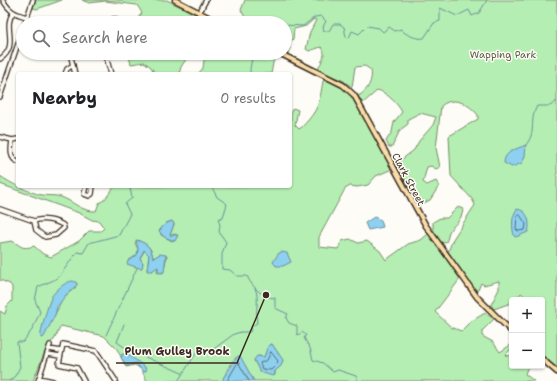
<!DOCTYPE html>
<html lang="en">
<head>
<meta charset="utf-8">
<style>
  :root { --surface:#fff; --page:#f2f2f2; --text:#202124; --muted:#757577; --line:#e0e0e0 }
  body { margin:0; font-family:"Shantell Sans",sans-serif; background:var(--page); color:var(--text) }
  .controls { position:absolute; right:12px; bottom:12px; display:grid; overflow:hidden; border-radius:4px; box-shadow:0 1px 3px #0004 }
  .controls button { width:36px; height:36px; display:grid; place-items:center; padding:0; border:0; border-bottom:1px solid var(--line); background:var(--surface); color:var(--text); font:20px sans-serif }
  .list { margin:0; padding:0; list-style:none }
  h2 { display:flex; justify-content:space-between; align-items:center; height:52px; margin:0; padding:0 16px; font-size:17px }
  h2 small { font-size:13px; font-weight:400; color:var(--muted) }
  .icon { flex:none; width:22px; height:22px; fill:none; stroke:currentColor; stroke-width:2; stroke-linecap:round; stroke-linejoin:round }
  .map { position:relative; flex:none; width:557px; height:381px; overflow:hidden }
  .search { position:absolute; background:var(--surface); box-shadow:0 1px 3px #0004; left:16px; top:16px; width:276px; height:44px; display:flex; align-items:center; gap:10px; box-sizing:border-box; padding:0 14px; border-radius:22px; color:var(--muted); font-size:15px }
  .panel { position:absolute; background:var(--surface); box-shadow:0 1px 3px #0004; left:16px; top:72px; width:276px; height:116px; border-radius:4px }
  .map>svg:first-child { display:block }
  .green { fill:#b4eeb2; stroke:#788c68; fill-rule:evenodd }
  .water { fill:#8dd0ef; stroke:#6c8e9b }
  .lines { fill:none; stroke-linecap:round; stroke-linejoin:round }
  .shore { stroke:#5c6c72; stroke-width:1 }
  .stream { stroke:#6c8e9b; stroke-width:1 }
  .minor-casing { stroke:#3b2a1e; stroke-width:6 }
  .major-casing { stroke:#3b2a1e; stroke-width:7 }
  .minor { stroke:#fdfcf7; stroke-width:3.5 }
  .major { stroke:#f9deab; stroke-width:4 }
  .labels { text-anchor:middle; stroke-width:3; stroke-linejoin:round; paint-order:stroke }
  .park-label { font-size:10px; fill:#595b43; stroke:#fdfcf7 }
  .street-label { font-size:10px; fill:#3b2a1e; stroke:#fdfcf7 }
  .leader { fill:none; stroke:#3b2a1e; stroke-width:1.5 }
  .callout-dot { fill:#3b2a1e; stroke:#fdfcf7; stroke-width:1.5 }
  .callout-label { font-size:11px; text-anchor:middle; font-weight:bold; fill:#3b2a1e; stroke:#fdfcf7; stroke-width:3; stroke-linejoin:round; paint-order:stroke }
</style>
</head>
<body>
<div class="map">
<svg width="557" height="381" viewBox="0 0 557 381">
  <rect width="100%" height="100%" fill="#fdfcf7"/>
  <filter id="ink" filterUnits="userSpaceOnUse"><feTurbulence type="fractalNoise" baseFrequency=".025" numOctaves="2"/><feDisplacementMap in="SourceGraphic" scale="8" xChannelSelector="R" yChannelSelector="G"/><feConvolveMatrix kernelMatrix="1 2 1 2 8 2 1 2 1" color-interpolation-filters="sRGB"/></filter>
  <g filter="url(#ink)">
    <path class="green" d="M36,0H62L37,9L33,8Z
      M82,0H167L213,23H134L142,13L137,5L105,1L89,3Z
      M245,0H557V369L542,355V300H529L521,293L516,300H512L511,303L494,309L491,305L499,289V281L484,285L481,283L478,290H475L448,252L453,239L475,205L472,199L451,176L449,136L478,119V115C469,104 454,95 441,106L436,148L440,167L436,169L431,166L427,167L423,182L427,185L436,181L439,186L430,200L418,206L397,163L414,150L419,141L433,125L436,117L420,113L408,119V124L400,130L392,147H389L386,141L392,132L394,122L402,112C397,103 388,94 378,90L363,103L358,96C368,91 373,80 371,70L365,66L355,67L352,87L342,80L322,73L318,69C321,62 328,53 321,47L309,51L306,49L310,32L316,20L314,19L306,26L294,29L293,39L289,43L290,50L288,53L285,52V23H244L245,17L241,10Z
      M128,53H190L181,67L179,74H155L151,67L144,62L131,64Z
      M205,53H270L274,58L271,74H198L203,68Z
      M326,79L336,83L351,95L392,169L376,176L368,185L357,187L350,186L345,189L319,237V247L338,249L342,241L350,239L358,243L367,241L380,251L386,260L408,244L421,240L428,234L430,235L460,279L435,312L451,327L461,331L470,322L485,313L494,319L482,331V336L493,342L500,352L512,344V348L505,355L510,356L512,354V366H528L525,374L534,381H254L239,356C232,358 224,374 224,381H147L141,369L135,365L126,367L117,349L104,336L61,326L54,340L48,344L33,381H0V311L5,314L7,306L12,301V287L10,284L0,280V243L12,241C22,246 21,250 34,246L43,254L51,257L79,241L89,231H101L104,228L99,221L92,220L79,213L0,184V176C12,184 28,192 42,195C48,196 56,195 61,197C73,201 82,212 96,211L99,203C108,199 109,191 116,186H290L291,111L293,108L298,110L295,125L299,129L302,127C319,109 319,104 323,81ZM172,221L174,224L170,235L175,234L178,236L172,241L161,235L160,230L166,223ZM137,240C147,244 152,248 153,258L167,256L163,273L157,272L158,267L147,270L149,255L145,250L140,258L143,263L128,261L137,255L138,249L135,243ZM76,287L64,297L52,320L47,315L50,301ZM272,344L283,362L275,371V375L260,372L254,360L258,356L264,357L269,345Z
      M458,207L463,209C462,222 453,224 449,232C448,235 448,239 446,242L441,243L433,229V222L440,218H447Z"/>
    <path class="water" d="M526,145L525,156L522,163L512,167L504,163C504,151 517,149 526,145Z
      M517,209C528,210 531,223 528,232L516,237L514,236C512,227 511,217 517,209Z
      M374,217L381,220L383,227L368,230L365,223Z
      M172,221L174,224L170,235H178L175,241L164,237L159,231L165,224Z
      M136,240C147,243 151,247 153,258L160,254L166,255L164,272L158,273V267L152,271H147L149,255L144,250L140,258L143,263L142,268H139L127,264L128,261L137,255L138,249Z
      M281,252L287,253L291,262L283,266H276L273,262L278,254Z
      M73,281L77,283V285L66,295L57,307L55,315L44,337L41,338C39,334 49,301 52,296C56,290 66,281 73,281Z
      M272,344L283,360L281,366L275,371L274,376C271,376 264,373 260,372L254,360L257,356L264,357L268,346Z
      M122,354L130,356L145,367L146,371L143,372L136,363L127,366L121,358Z
      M238,356H240L254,381H224L223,378Z"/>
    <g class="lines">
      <path class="shore" d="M520,215L526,224L525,230L518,231L516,229L517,216Z
        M271,352L278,361L277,364L271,370L262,369L260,363L267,360Z
        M227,381L238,362L249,381"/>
      <path class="stream" d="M260,23L264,20L270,23
        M285,25L303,26L315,17L321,16L326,21L323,27L324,31H329L333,24H340L344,27L346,37L349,38L352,31L359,34L367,26L379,28L383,32L389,27L395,31L401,29C404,34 417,40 424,38L434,23L440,21V8L457,16L469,10L472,16L479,13L487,0
        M250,74C249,66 253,61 252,53
        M525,146C538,131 528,123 537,106H550L557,101
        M211,186L217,197L227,204L223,217L218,219L220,225L219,232L226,242L222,254V269L230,270L237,276H247C252,287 263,298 275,298V308L288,314L286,318L289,323L297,326V334L298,335L302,332L306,335L304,338L310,348L313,360L323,363L333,372L338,370L356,376L358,381
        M124,324L117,342L127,349L182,373
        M106,335L137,268
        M9,381L15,376L20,367L17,342H23L32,330L40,312L35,300L38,287L58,278L77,252L83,253L89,243L119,235L130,214L125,204L132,198L130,188L135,186
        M178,381L197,352L211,351L234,334L241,332H250L252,326L257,323C255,311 260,299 255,288"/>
      <defs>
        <path id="minor" d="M3,0C9,11 15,14 27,17
          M199,13L206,0
          M25,23L33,0
          M109,23L113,19H116L118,23
          M70,53L75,74
          M105,53L111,74
          M0,59C20,46 2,27 13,13
          M65,74L67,69L73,65
          M0,97L23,29
          M0,137L12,140L18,139
          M12,140C11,149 9,158 18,162
          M86,186L84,194L89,196L92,194L93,186
          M0,209L34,221L36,230L45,237L56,235L64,228L63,225C55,220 43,218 34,221
          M49,349L61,351
          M48,354L60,356
          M39,378L53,381
          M38,381L50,345
          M84,381L77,368L59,364L63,344L96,351L116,381"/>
        <path id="major" d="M175,0L220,23
          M279,53L343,85L354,95L426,226L477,297L512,332
          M542,359L557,372"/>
      </defs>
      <use href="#minor" class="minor-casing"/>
      <use href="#major" class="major-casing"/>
      <use href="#minor" class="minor"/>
      <use href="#major" class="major"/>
    </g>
  </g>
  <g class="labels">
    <g class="park-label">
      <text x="503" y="58">Wapping Park</text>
    </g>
    <g class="street-label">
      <text transform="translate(409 179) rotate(62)" y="4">Clark Street</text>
    </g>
  </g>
  <path class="leader" d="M266 295L237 363H116"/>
  <circle class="callout-dot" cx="266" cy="295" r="4"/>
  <g class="callout-label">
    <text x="177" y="355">Plum Gulley Brook</text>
  </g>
</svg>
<div class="controls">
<button>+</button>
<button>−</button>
</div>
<div class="search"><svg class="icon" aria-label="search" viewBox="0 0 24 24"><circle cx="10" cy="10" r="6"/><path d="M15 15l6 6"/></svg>Search here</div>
<section class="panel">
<h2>Nearby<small>0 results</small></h2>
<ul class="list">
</ul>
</section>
</div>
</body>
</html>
